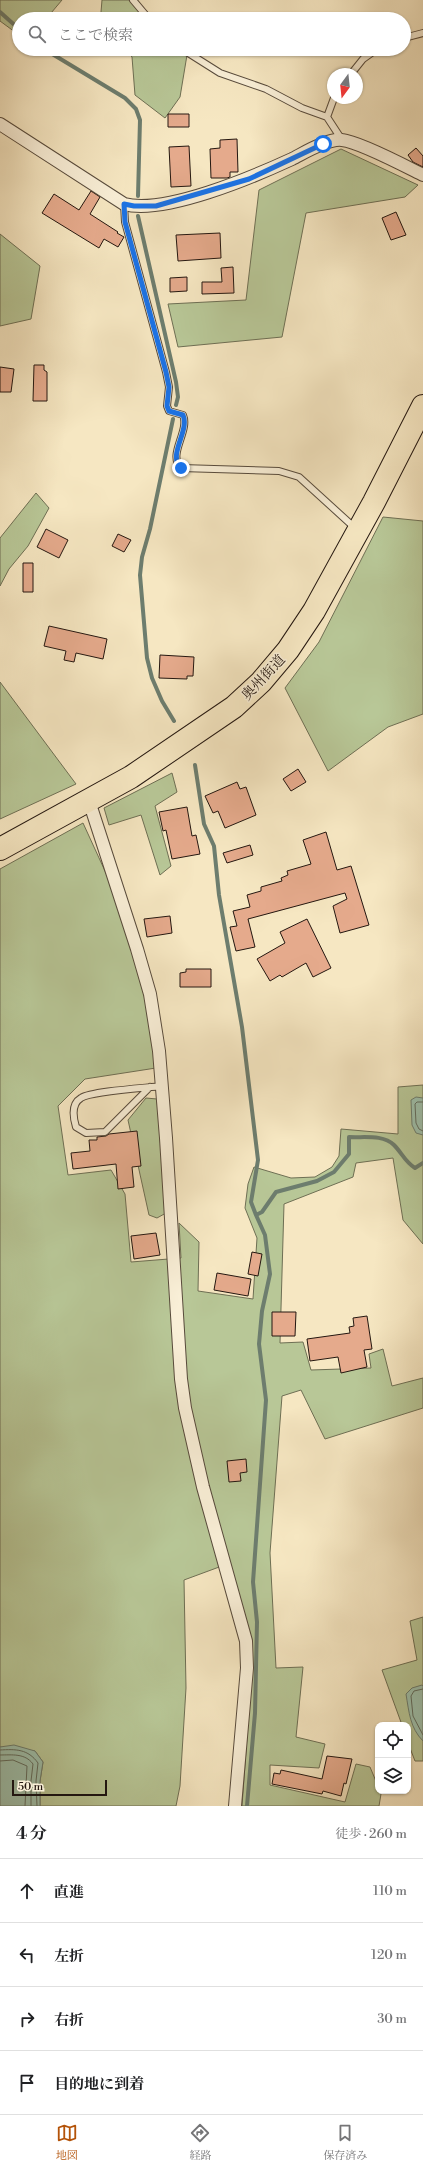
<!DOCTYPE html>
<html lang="ja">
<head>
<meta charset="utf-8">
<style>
  :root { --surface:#fff; --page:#f6f6f6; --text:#202124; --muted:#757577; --line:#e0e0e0; --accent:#b45309 }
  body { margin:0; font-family:"Libre Bodoni","Noto Serif JP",serif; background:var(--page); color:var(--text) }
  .controls { position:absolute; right:12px; bottom:12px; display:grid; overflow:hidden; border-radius:8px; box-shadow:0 1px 3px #0004 }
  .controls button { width:36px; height:36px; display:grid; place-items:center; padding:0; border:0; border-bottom:1px solid var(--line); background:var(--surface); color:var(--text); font:20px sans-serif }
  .compass { position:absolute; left:327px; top:68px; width:36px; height:36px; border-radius:50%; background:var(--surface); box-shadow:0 1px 3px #0004; rotate:195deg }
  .scale { position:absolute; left:12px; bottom:10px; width:95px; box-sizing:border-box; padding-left:4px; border:2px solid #241710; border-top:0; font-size:11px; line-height:14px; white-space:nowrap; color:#241710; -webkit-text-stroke:3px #f9efd7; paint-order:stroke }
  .stop { position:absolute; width:12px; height:12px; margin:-9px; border:3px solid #1a73e8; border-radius:50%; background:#fff }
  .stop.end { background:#1a73e8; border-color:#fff; box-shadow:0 1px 4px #0008 }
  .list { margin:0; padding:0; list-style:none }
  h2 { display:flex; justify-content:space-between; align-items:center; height:52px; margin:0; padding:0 16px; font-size:17px }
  h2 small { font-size:13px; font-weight:400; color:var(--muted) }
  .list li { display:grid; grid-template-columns:26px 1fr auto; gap:12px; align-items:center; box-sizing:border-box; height:64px; padding:0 16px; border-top:1px solid var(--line) }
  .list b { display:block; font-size:15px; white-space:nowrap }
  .list em { font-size:13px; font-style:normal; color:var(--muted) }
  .icon { flex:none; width:22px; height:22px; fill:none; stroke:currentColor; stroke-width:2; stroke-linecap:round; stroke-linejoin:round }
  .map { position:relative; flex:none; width:423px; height:1806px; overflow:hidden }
  .search { position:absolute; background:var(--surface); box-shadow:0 1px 3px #0004; left:12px; right:12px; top:12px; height:44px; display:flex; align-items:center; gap:10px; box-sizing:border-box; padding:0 14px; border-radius:22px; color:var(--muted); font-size:15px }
  .sheet { height:308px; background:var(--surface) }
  nav { display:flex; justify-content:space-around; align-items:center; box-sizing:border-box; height:56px; border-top:1px solid var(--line); background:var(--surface); font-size:11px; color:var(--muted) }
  nav a { display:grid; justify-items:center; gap:2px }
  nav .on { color:var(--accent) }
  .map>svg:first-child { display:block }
  .green { fill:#b8c797; stroke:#6e6f54 }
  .water { fill:#9ec1ad; stroke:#6d7d6e }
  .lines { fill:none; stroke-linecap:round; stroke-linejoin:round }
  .shore { stroke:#616c5e; stroke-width:1 }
  .stream { stroke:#6d7d6e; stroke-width:4 }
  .building { fill:#e5aa8c; stroke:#241710 }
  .lane-casing { stroke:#584b3c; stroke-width:8 }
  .street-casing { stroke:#584b3c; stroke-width:14 }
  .highway-casing { stroke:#241710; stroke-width:24 }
  .lane { stroke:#f9efd7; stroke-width:6 }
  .street { stroke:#f9efd7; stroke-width:12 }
  .highway { stroke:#f6e7c2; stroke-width:22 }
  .route { stroke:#1a73e8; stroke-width:5 }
  .labels { text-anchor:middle; stroke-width:3; stroke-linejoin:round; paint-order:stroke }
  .street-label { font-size:14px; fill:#241710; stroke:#f9efd7 }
</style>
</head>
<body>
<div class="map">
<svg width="423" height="1806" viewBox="0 0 423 1806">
  <rect width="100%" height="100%" fill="#f6e7c2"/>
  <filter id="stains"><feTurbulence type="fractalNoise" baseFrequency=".005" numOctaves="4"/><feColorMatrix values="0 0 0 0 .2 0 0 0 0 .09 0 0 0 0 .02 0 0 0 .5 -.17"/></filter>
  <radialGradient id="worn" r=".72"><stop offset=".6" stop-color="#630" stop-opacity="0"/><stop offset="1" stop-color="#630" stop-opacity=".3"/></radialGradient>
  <path class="green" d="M0,0H62L46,19H19V35L0,21Z
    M102,0H136L153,19H106L101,12Z
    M126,49H188L180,97L165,118L135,95L132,57Z
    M341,149L418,185L405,197L306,213L282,337L178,347L168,304L246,300L259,190Z
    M0,234L40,266L31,319L0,326Z
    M36,493L49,508L28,546L9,569L0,586V538Z
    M383,517L423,521V714L388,727L328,771L285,688L319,642Z
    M0,682L76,784L0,819Z
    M172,773L177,792L155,806L171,866L160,875L141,815L109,825L104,808Z
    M83,823L116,895L149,1013L156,1068L85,1079L58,1106L68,1175L111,1170L125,1194L131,1262L181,1258L179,1223L199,1242L198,1291L253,1299L257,1238L245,1208L248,1184L254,1167L291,1178L315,1177L332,1167L339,1156L341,1129L398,1134V1087L423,1085V1244L403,1220L393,1158L356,1163L353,1177L284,1204L280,1343L303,1342L311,1370L371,1368L369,1354L383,1349L392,1386L423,1378V1408L325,1439L301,1390L282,1396L270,1553L276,1668L303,1667L296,1737L325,1744L319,1768L270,1765V1785L345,1802L356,1764L370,1767L378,1786V1791L381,1794L379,1806H242L252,1668L250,1633L230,1563L184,1580L186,1688L180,1786L176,1806H40V1781L43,1762L35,1751L0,1747V869Z
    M146,1098L157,1099L166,1213L157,1218L149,1215L128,1120Z
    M423,1617V1761H415L408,1743V1725H402L382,1670L417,1660L410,1621Z"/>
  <path class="water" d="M416,1097L423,1098V1135L416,1133L412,1125L411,1100Z
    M422,1685L423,1686V1741C410,1728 409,1712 406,1694L412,1688Z
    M14,1745L35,1751L43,1762L40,1781V1806H0V1747Z"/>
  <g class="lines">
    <path class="shore" d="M423,1102H417L415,1104L416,1123L419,1129L423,1131
      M423,1689L414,1691L411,1696L413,1716L423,1735
      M0,1750C16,1749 28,1749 38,1763L36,1781L37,1806
      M0,1755C12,1755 25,1753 33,1764L31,1781V1806
      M0,1761L13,1760L27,1766L25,1806"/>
    <path class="stream" d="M0,12L19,29
      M44,49L125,98L136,109L140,120L138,196
      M138,216L176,382L178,397L176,405
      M173,419L150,529L142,557L140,575L147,658L152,678L162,701L174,721
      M195,765L204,824L214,846L219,895L242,1027L258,1160L251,1202L256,1215
      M247,1806L255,1713L257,1622L253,1582L266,1400L259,1344L262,1311L270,1274L265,1235L256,1215L262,1212L276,1192L317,1181L334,1172L349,1154V1137C363,1138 383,1134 394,1145C402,1153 405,1162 415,1168L423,1163"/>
  </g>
  <path class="building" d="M168,114H189V127H168Z
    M237,139L238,172H230V177L227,178H211L210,149L220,148V140Z
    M189,146L191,186L171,187L169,147Z
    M416,148L423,156V167L413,162L408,155Z
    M91,191L100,197L90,214L118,232L117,233L124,237L118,247L104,239L99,248L42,213L54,194L79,210Z
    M396,212L406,235L391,240L382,218Z
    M220,233L221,258L178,261L176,235Z
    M233,267L234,293L202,294V282H222L221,268Z
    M187,277V291L170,292V278Z
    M34,365H44V370L47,372V401H33Z
    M0,367L14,369L11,392H0Z
    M46,529L68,540L59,558L37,547Z
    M118,534L131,540L124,552L112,546Z
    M23,563H33V592H23Z
    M49,626L107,639L103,659L76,653L74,662L64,660L66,651L44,646Z
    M160,655L194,657L193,676H187V679L159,678Z
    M298,769L306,782L291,791L283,779Z
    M237,782L240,789L246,787L256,815L225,828L218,811L213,813L205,796Z
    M187,807L192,836L196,835L200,854L172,859L166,830L163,831L159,812Z
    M326,832L337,870L351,866L369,925L340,933L333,906L347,899L345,893L248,919L255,947L236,951L230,927L237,926L233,911L250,907L247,895L261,891V887L282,881L281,878L288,875L287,871L311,864L303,840Z
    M250,845L253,855L227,863L223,853Z
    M170,916L172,933L147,937L144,919Z
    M307,919L331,968L313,977L306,963L282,977L280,975L270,981L257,959L285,943L280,932Z
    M186,969H211V987H180V973L186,972Z
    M137,1131L141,1166L132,1167L134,1187L118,1189L116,1164L73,1169L71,1153L90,1151L89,1140H97V1137L106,1136L109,1134Z
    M156,1233L160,1255L134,1259L131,1236Z
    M252,1252L262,1254L258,1276L248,1274Z
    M217,1273L251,1279L248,1296L214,1290Z
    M272,1312H296L295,1336H272Z
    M367,1316L372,1349L364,1350L367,1367L341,1373L338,1357L310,1361L307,1339L350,1333L349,1327L354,1326L353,1318Z
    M246,1459L247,1472L240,1473L241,1481L229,1482L227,1461Z
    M327,1756L352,1759L346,1784L344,1783L341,1796L323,1791L322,1794L272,1784L274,1773L280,1774L281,1770L322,1779Z"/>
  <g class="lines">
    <defs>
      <path id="lane" d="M133,0L149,19
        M404,38L423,33
        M182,49L220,73L266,89L302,108L327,117L342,140
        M351,74L363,59L377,49
        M327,117L334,98
        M124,204L125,222L166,372L169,387L167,406L169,411L183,415C190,431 167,455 181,468L279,471L299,477L355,528
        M150,1087L105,1132L86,1133L76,1127C73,1117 71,1104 81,1098C92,1091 146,1088 162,1086"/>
      <path id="street" d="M0,124L124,204C164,215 253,177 292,159C304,153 328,138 342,140C360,142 405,166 423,175
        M89,801L137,949L150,994L159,1051L166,1138L181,1379L185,1408L203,1487L246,1641L247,1668L235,1806"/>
      <path id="highway" d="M0,849L131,777L234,707L261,682L288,650L314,611L374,502L423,406"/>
    </defs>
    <use href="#lane" class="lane-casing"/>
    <use href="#street" class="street-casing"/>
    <use href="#highway" class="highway-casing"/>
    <use href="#lane" class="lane"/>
    <use href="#street" class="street"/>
    <use href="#highway" class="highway"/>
  </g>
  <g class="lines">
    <path class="route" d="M181,468C167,455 190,431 183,415L169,411L167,406L169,387L166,372L125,222L124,204L134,206H156L249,179L323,144"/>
  </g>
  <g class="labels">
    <g class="street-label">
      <text transform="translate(263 677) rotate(-47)" y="5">奥州街道</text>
    </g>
  </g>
  <rect width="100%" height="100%" filter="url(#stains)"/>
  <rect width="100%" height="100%" fill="url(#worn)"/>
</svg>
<div class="controls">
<button><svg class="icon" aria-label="locate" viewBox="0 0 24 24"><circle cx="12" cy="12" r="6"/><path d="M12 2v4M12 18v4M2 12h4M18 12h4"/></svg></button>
<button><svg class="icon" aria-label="layers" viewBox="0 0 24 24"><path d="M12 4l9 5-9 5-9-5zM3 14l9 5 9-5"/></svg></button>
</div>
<svg class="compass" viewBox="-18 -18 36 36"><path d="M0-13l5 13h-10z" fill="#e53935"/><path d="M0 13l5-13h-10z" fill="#757577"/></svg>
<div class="scale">50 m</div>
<div class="stop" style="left:323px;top:144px"></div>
<div class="stop end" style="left:181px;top:468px"></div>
<div class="search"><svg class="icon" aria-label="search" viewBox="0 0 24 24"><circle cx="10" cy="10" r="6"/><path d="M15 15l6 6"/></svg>ここで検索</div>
</div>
<section class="sheet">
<h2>4 分<small>徒歩 · 260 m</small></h2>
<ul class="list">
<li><svg class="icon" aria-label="ahead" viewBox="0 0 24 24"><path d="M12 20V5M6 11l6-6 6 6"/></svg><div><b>直進</b></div><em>110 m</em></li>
<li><svg class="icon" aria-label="left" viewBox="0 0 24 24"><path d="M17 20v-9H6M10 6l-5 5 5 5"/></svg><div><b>左折</b></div><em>120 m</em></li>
<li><svg class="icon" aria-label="right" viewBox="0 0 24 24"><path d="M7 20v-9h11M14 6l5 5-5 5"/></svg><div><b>右折</b></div><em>30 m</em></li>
<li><svg class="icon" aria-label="arrive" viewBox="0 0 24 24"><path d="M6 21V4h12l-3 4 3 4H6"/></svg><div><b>目的地に到着</b></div></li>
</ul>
</section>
<nav>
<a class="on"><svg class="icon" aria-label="map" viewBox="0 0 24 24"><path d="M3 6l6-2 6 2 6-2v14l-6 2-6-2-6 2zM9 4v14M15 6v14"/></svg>地図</a>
<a><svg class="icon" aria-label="directions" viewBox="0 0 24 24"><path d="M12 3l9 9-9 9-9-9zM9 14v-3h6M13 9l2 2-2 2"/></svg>経路</a>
<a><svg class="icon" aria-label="saved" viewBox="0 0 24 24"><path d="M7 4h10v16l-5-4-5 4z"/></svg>保存済み</a>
</nav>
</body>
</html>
